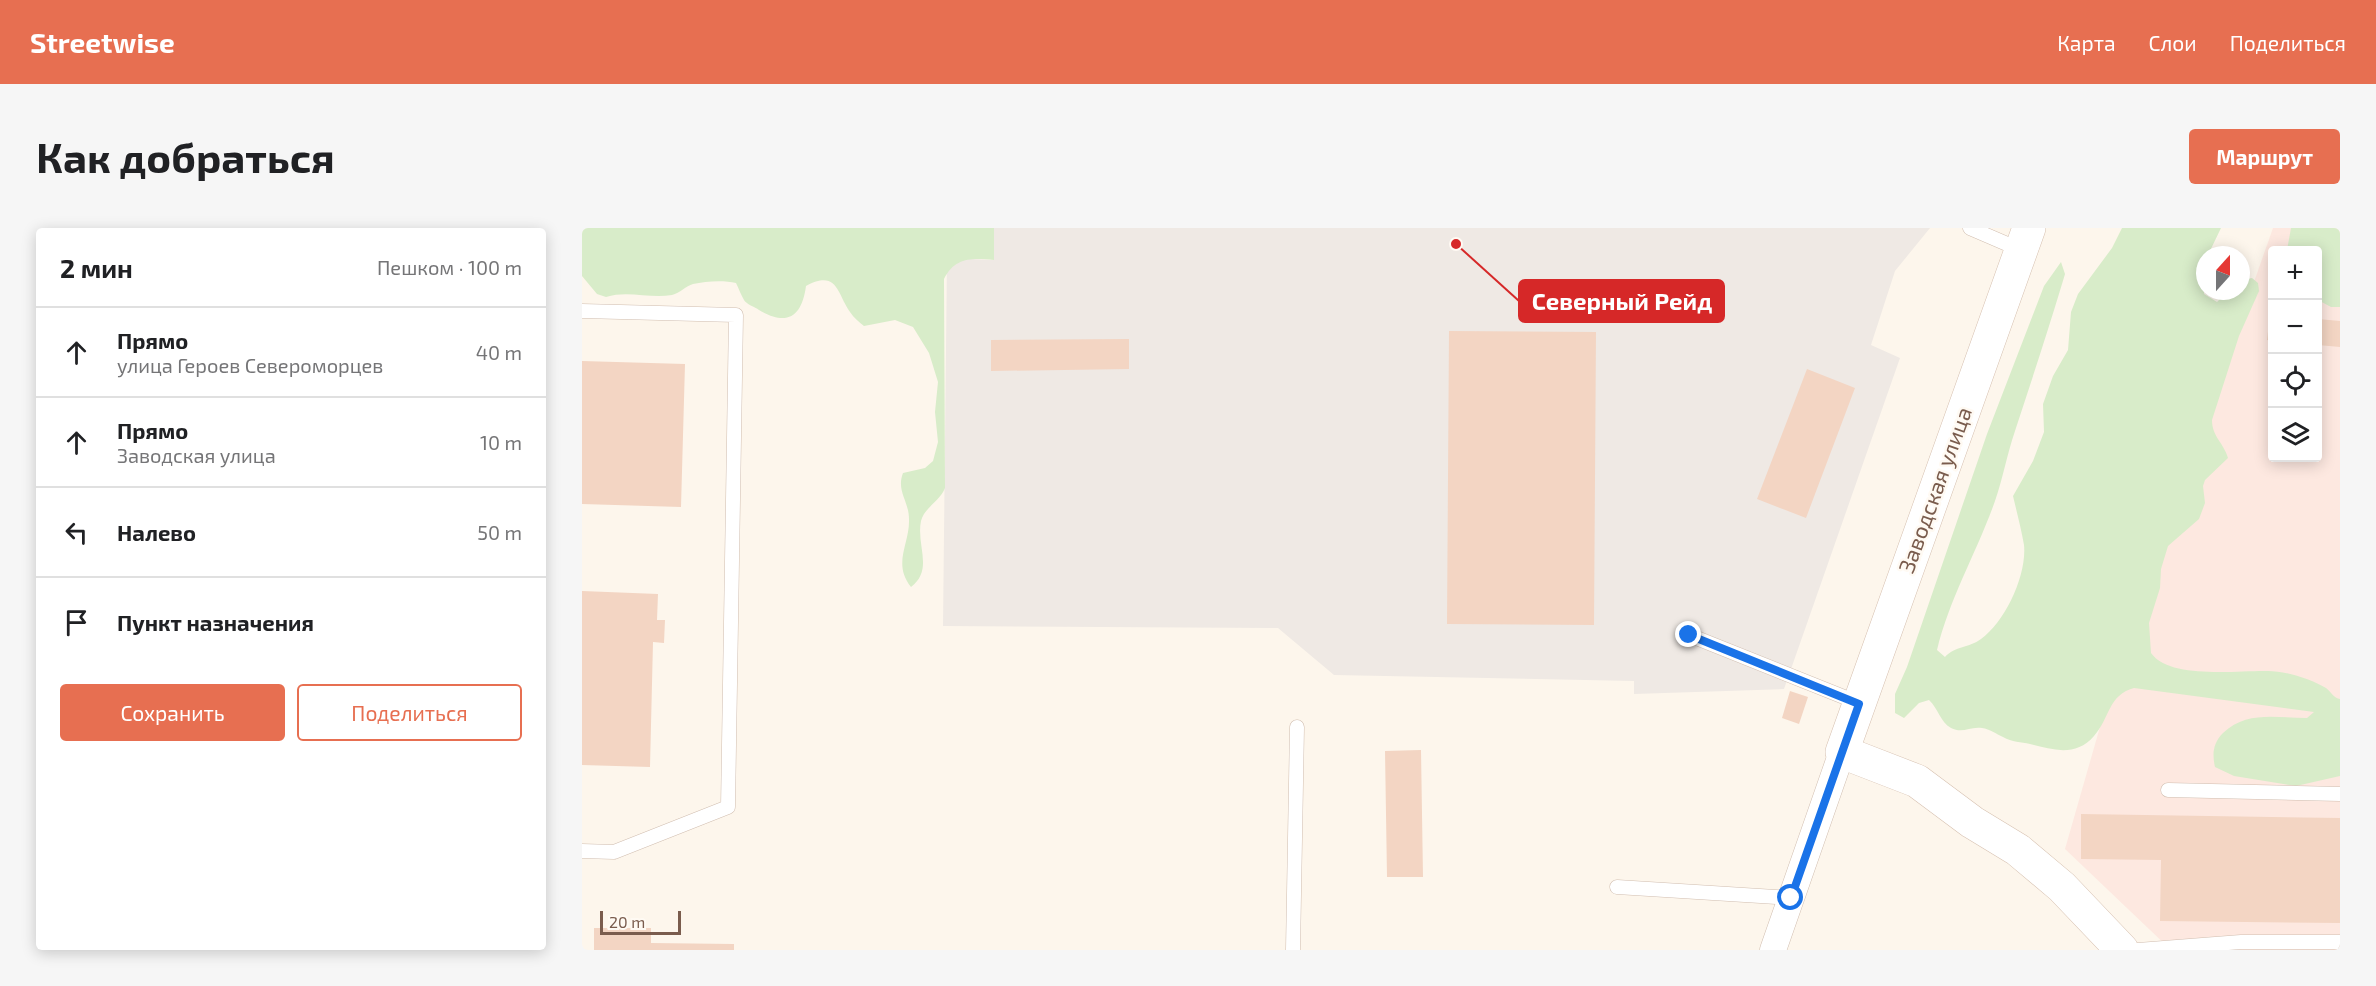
<!DOCTYPE html>
<html lang="ru">
<head>
<meta charset="utf-8">
<style>
  :root { --surface:#fff; --page:#f6f6f6; --text:#202124; --muted:#757577; --line:#e0e0e0; --accent:#e76f51 }
  body { margin:0; font-family:"Exo 2",sans-serif; background:var(--page); color:var(--text) }
  .controls { position:absolute; right:18px; top:18px; display:grid; overflow:hidden; border-radius:6px; box-shadow:0 3px 15px #0003 }
  .controls button { width:54px; height:54px; display:grid; place-items:center; padding:0; border:0; border-bottom:2px solid var(--line); background:var(--surface); color:var(--text); font:30px sans-serif }
  .compass { position:absolute; left:1614px; top:18px; width:54px; height:54px; border-radius:50%; background:var(--surface); box-shadow:0 3px 15px #0003; rotate:21deg }
  .scale { position:absolute; left:18px; bottom:15px; width:81px; box-sizing:border-box; padding-left:6px; border:3px solid #7a5c4d; border-top:0; font-size:16px; line-height:21px; white-space:nowrap; color:#7a5c4d; -webkit-text-stroke:4px #fffaf3; paint-order:stroke }
  .stop { position:absolute; width:18px; height:18px; margin:-14px; border:4px solid #1a73e8; border-radius:50%; background:#fff }
  .stop.end { background:#1a73e8; border-color:#fff; box-shadow:0 2px 6px #0008 }
  .list { margin:0; padding:0; list-style:none }
  h2 { display:flex; justify-content:space-between; align-items:center; height:78px; margin:0; padding:0 24px; font-size:26px }
  h2 small { font-size:20px; font-weight:400; color:var(--muted) }
  .list li { display:grid; grid-template-columns:39px 1fr auto; gap:18px; align-items:center; box-sizing:border-box; height:90px; padding:0 24px; border-top:2px solid var(--line) }
  .list b { display:block; font-size:22px; white-space:nowrap }
  .list p { margin:0; font-size:20px; white-space:nowrap; color:var(--muted) }
  .list em { font-size:20px; font-style:normal; color:var(--muted) }
  .actions { display:flex; gap:12px; padding:18px 24px }
  .actions a { flex:1; padding:14px 0; border:2px solid var(--accent); border-radius:6px; text-align:center; font-size:21px; color:var(--accent) }
  .actions .main { background:var(--accent); color:#fff }
  .icon { flex:none; width:33px; height:33px; fill:none; stroke:currentColor; stroke-width:2; stroke-linecap:round; stroke-linejoin:round }
  .map { position:relative; flex:none; width:1758px; height:722px; overflow:hidden; border-radius:6px }
  header { display:flex; align-items:center; gap:36px; box-sizing:border-box; height:84px; padding:0 30px; background:var(--accent); color:#fff }
  header strong { font-size:28px }
  nav { display:flex; gap:33px; margin-inline-start:auto; font-size:21px }
  .intro { display:flex; align-items:center; justify-content:space-between; box-sizing:border-box; height:144px; padding:0 36px }
  h1 { margin:0; font-size:42px }
  .button { padding:15px 27px; border-radius:6px; background:var(--accent); color:#fff; font-size:21px; font-weight:700 }
  main { display:flex; gap:36px; padding:0 36px }
  aside { flex:1; background:var(--surface); border-radius:6px; box-shadow:0 3px 15px #0003 }
  .map>svg:first-child { display:block }
  .commercial { fill:#fde8e0; fill-rule:evenodd }
  .industrial { fill:#efe9e4 }
  .green { fill:#d8ecc9 }
  .building { fill:#f3d5c3 }
  .lines { fill:none; stroke-linecap:round; stroke-linejoin:round }
  .lane-casing { stroke:#d1beb0; stroke-width:15 }
  .street-casing { stroke:#d1beb0; stroke-width:27 }
  .secondary-casing { stroke:#d6c0b0; stroke-width:34 }
  .lane { stroke:#fff; stroke-width:14 }
  .street { stroke:#fff; stroke-width:26 }
  .secondary { stroke:#fff; stroke-width:33 }
  .route { stroke:#1a73e8; stroke-width:8 }
  .labels { text-anchor:middle; stroke-width:5; stroke-linejoin:round; paint-order:stroke }
  .street-label { font-size:22px; fill:#7a5c4d; stroke:#fffaf3 }
  .leader { fill:none; stroke:#d62828; stroke-width:2 }
  .callout-dot { fill:#d62828; stroke:#fffaf3; stroke-width:2 }
  .callout { fill:#d62828; stroke:#d62828; stroke-width:2 }
  .callout-label { font-size:24px; text-anchor:middle; font-weight:bold; fill:#fff }
</style>
</head>
<body>
<header>
<strong>Streetwise</strong>
<nav><a>Карта</a><a>Слои</a><a>Поделиться</a></nav>
</header>
<div class="intro"><h1>Как добраться</h1><a class="button">Маршрут</a></div>
<main>
<aside>
<h2>2 мин<small>Пешком · 100 m</small></h2>
<ul class="list">
<li><svg class="icon" aria-label="ahead" viewBox="0 0 24 24"><path d="M12 20V5M6 11l6-6 6 6"/></svg><div><b>Прямо</b><p>улица Героев Североморцев</p></div><em>40 m</em></li>
<li><svg class="icon" aria-label="ahead" viewBox="0 0 24 24"><path d="M12 20V5M6 11l6-6 6 6"/></svg><div><b>Прямо</b><p>Заводская улица</p></div><em>10 m</em></li>
<li><svg class="icon" aria-label="left" viewBox="0 0 24 24"><path d="M17 20v-9H6M10 6l-5 5 5 5"/></svg><div><b>Налево</b></div><em>50 m</em></li>
<li><svg class="icon" aria-label="arrive" viewBox="0 0 24 24"><path d="M6 21V4h12l-3 4 3 4H6"/></svg><div><b>Пункт назначения</b></div></li>
</ul>
<div class="actions"><a class="main">Сохранить</a><a>Поделиться</a></div>
</aside>
<div class="map">
<svg width="1758" height="722" viewBox="0 0 1758 722">
  <rect width="100%" height="100%" fill="#fdf6ec"/>
  <path class="commercial" d="M1691,0H1758V722H1589L1483,621L1530,457ZM1690,22H1736V230H1690Z"/>
  <path class="industrial" d="M412,0H1348L1313,43L1289,117L1318,130L1202,461L1052,466V453L752,447L696,400L361,398L365,30L412,32Z"/>
  <path class="green" d="M0,0H412V32C390,30 373,29 362,51L363,260C358,273 342,280 339,293C334,317 352,342 329,359C310,335 328,316 327,291C327,273 314,263 321,245L343,240L351,233L356,214L353,184L356,154L347,125L331,99L313,92L282,98C277,94 272,90 268,84C255,66 256,41 224,58C220,88 206,99 177,82C173,79 164,76 162,72C159,67 157,61 154,55C142,52 124,53 111,56C104,58 98,65 90,67C68,71 46,62 24,69L15,66L0,48Z
    M1540,0H1639L1626,27H1623L1622,66L1635,74L1646,63H1659V52L1670,50L1676,55L1677,63L1657,108L1630,192C1630,209 1642,215 1646,230L1623,252L1621,258L1623,275L1617,291L1586,318L1579,341L1578,360L1567,395L1569,425C1588,452 1657,442 1686,443C1704,443 1729,451 1744,460C1749,464 1752,470 1758,471V548L1714,558L1652,548L1633,539C1630,526 1631,515 1641,505C1665,482 1695,490 1725,490L1732,484L1552,460C1526,467 1528,490 1512,508C1494,529 1471,522 1448,516C1439,514 1430,514 1421,509C1414,506 1408,501 1400,500C1388,498 1381,506 1369,500C1358,494 1356,480 1347,472L1337,475L1322,490L1313,485V466L1325,439L1405,206L1462,58L1479,34L1483,46L1480,56C1465,106 1449,154 1433,203C1425,226 1421,250 1413,273C1395,324 1368,369 1355,422L1363,429C1373,418 1387,420 1399,411C1423,394 1445,347 1442,317C1439,300 1435,285 1431,268L1451,233L1462,204L1461,176L1471,148L1486,122L1489,84L1496,66L1530,20Z
    M1709,0H1758V79H1749L1736,72V22H1705Z"/>
  <path class="building" d="M1688,86H1690V113L1685,112Z
    M1736,91L1758,93V119L1736,117Z
    M867,103L1014,104L1012,397L865,396Z
    M547,111V141L409,143V112Z
    M0,133L103,136L99,279L0,276Z
    M1225,141L1273,160L1224,290L1175,271Z
    M0,363L76,366L75,392H83L82,415L71,414L68,539L0,537Z
    M1208,463L1226,469L1217,496L1200,490Z
    M839,522L841,649H805L803,523Z
    M1499,586L1758,590V695L1578,693L1579,632L1499,631Z
    M12,700H69V715L152,716V722H12Z"/>
  <g class="lines">
    <defs>
      <path id="lane" d="M1388,0L1439,22
        M0,83L154,87L146,579L32,624L0,623
        M1107,407L1277,475
        M1586,562L1758,566
        M1035,659L1209,670
        M711,722L715,499
        M1556,722L1659,714H1758"/>
      <path id="street" d="M1191,722L1260,524"/>
      <path id="secondary" d="M1447,0L1260,524L1335,553L1390,594L1436,622L1480,659L1540,722"/>
    </defs>
    <use href="#lane" class="lane-casing"/>
    <use href="#street" class="street-casing"/>
    <use href="#secondary" class="secondary-casing"/>
    <use href="#lane" class="lane"/>
    <use href="#street" class="street"/>
    <use href="#secondary" class="secondary"/>
  </g>
  <g class="lines">
    <path class="route" d="M1107,407L1277,476L1209,670"/>
  </g>
  <g class="labels">
    <g class="street-label">
      <text transform="translate(1353 262) rotate(-70)" y="8">Заводская улица</text>
    </g>
  </g>
  <path class="leader" d="M874 16L937 73"/>
  <circle class="callout-dot" cx="874" cy="16" r="6"/>
  <rect class="callout" x="937" y="52" width="205" height="42" rx="6"/>
  <g class="callout-label">
    <text x="1040" y="82">Северный Рейд</text>
  </g>
</svg>
<div class="controls">
<button>+</button>
<button>−</button>
<button><svg class="icon" aria-label="locate" viewBox="0 0 24 24"><circle cx="12" cy="12" r="6"/><path d="M12 2v4M12 18v4M2 12h4M18 12h4"/></svg></button>
<button><svg class="icon" aria-label="layers" viewBox="0 0 24 24"><path d="M12 4l9 5-9 5-9-5zM3 14l9 5 9-5"/></svg></button>
</div>
<svg class="compass" viewBox="-18 -18 36 36"><path d="M0-13l5 13h-10z" fill="#e53935"/><path d="M0 13l5-13h-10z" fill="#757577"/></svg>
<div class="scale">20 m</div>
<div class="stop" style="left:1209px;top:670px"></div>
<div class="stop end" style="left:1107px;top:407px"></div>
</div>
</main>
</body>
</html>
